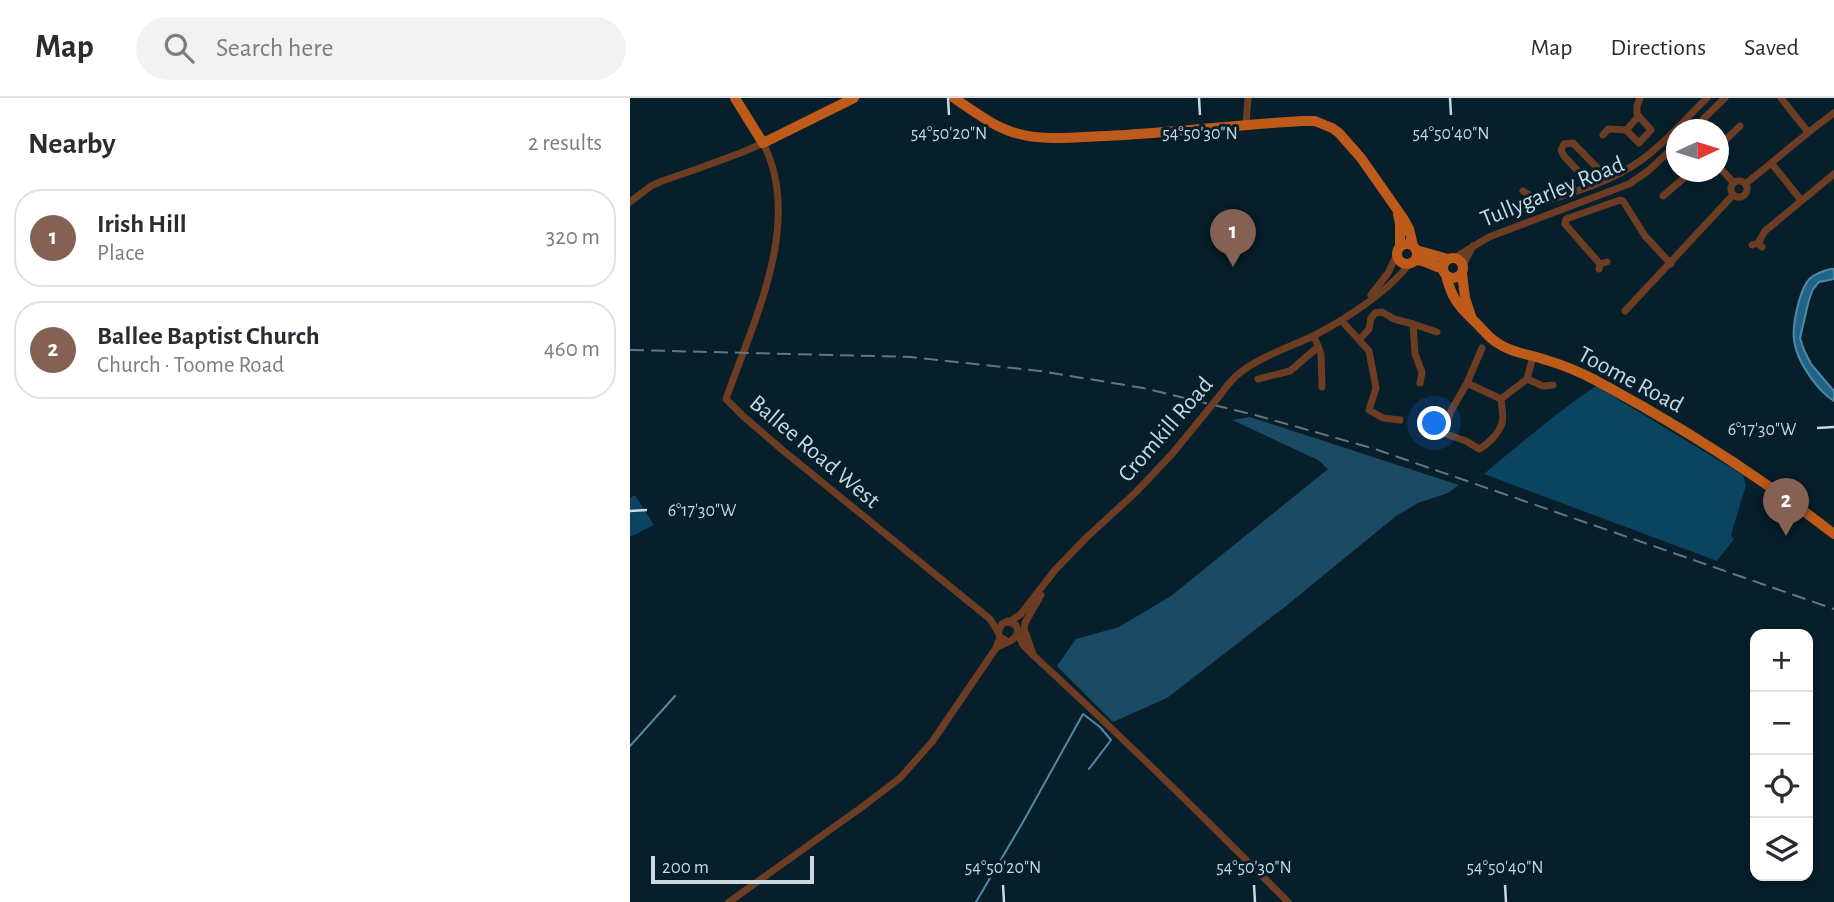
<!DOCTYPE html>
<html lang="en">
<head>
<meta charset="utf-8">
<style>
  :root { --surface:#fff; --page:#f2f2f3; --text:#2b2b33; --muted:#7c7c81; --line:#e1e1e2; --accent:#846153 }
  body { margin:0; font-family:"Alegreya Sans",sans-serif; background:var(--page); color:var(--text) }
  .controls { position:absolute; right:21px; bottom:21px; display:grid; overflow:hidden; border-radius:14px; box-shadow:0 4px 10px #0003 }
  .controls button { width:63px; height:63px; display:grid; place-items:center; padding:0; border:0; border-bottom:2px solid var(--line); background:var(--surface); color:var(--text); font:35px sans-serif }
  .compass { position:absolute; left:1036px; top:21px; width:63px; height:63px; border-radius:50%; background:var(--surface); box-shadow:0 4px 10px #0003; rotate:86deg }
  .scale { position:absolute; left:21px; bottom:18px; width:163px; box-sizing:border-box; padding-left:7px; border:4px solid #cad8e1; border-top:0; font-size:19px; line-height:24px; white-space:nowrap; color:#cad8e1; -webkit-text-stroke:5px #071e2b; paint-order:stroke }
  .you { position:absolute; left:805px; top:326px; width:24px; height:24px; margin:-18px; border:5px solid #fff; border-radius:50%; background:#1a73e8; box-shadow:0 0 0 10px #1a73e833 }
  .badge { display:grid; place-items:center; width:46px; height:46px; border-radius:50%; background:var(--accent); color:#fff; font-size:23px; font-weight:700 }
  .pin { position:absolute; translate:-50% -58px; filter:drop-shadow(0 2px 4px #0008) }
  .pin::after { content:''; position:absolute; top:37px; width:24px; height:21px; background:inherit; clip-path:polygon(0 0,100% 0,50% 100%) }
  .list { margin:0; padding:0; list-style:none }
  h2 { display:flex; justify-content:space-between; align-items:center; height:91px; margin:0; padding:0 28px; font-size:30px }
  h2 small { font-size:23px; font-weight:400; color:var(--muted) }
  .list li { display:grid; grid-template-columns:46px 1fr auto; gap:21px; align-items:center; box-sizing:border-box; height:98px; margin:0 14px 14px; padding:0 14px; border:2px solid var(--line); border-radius:28px }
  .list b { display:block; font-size:26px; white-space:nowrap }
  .list p { margin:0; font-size:23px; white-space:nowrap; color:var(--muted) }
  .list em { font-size:23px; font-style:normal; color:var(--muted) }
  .icon { flex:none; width:38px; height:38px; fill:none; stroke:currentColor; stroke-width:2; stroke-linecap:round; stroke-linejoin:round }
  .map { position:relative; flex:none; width:1204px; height:804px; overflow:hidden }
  header { display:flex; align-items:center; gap:42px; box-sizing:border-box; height:98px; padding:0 35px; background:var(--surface); border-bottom:2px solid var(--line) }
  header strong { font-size:33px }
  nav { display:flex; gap:38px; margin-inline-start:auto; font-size:24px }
  .search { width:490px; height:63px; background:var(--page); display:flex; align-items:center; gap:18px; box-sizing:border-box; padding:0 24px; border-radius:38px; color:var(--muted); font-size:26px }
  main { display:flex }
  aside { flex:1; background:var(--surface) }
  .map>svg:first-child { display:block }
  .green { fill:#0a4461 }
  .forest { fill:#1b4a65 }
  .water { fill:#1f658a; stroke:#5288a4; stroke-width:2 }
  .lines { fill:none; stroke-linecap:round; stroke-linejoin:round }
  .stream { stroke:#5288a4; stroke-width:2 }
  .minor { stroke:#6d3d23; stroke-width:7 }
  .major { stroke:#be5a1a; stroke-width:10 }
  .rail { stroke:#647681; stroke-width:2; stroke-dasharray:14 7; stroke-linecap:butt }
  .minor-bridge { stroke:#6d3d23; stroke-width:7 }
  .ticks { fill:none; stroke:#cad8e1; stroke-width:2.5 }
  .labels { text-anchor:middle; stroke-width:6; stroke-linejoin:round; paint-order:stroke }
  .street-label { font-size:24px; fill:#cad8e1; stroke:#071e2b }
  .ticks-label { font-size:18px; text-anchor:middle; fill:#cad8e1; stroke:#071e2b; stroke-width:6; stroke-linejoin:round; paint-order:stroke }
</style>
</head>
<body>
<header>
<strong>Map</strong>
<div class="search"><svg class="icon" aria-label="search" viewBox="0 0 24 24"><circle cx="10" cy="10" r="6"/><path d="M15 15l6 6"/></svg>Search here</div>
<nav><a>Map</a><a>Directions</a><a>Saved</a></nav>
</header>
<main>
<aside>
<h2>Nearby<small>2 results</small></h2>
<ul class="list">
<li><span class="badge">1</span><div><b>Irish Hill</b><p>Place</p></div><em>320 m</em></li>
<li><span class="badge">2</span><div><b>Ballee Baptist Church</b><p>Church · Toome Road</p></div><em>460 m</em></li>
</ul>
</aside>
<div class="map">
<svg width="1204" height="804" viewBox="0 0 1204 804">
  <rect width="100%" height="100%" fill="#071e2b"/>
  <path class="green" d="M966,288L1113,377L1116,387L1101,437L1104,441L1087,463L854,376C891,345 926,315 966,288Z
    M5,397L24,427L0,439V400Z"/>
  <path class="forest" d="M620,319L829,387L818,395L788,405L766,418L656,508L537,600L483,624L427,568L446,541L489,529L541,498L698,371L688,362L602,322Z"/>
  <path class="water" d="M1201,171H1204V181L1189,184L1183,191L1179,202L1170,240L1174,252L1181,266L1204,293V303C1194,297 1188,289 1181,280C1161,252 1160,235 1169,203C1175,182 1180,176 1201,171Z"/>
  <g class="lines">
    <path class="stream" d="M0,648L45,598
      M346,804L393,724L453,616L470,629L481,642L459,671"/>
    <path class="minor" d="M1151,0L1178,34
      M1008,19L996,32L1009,45L1021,32L1007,16V8L1010,0
      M616,27L618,0
      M1062,32L1095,0
      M973,37L978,31L996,32
      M1088,49L1110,28
      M1142,66L1171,102
      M1088,68L1104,85
      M1101 91a8 8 0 1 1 16 0a8 8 0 1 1-16 0Z
      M1115,86C1145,63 1173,37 1204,15
      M962,88L934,58L931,52L934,46L943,45L978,81
      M893,93C913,107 924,101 944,94C965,87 986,79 1004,67C1032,49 1054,22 1077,0
      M1033,98L1061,74
      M0,104L21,88L32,83L67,71L113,54L133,45C174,124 123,224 96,301L113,318L150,350L360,521L368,534
      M1128,145L1135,133L1204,76
      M1122,147L1128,145L1132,149
      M824,160L859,139L999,86L1018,73L1046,47
      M970,166L935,126L936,121L990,102L993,103L1015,138L1041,166
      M833,167L843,148
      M969,171L970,166L977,164
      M741,197L758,175L767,156
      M995,213L1103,97
      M711,222L739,253L746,290L739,312L753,320L770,322
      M783,226L807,234
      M684,238L691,256L692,289
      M729,242L739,231L741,220L745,215L752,214L764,221L783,226L785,256L792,274L790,285
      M852,250L837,285L821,313L814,333L816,336L836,343L849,351C855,348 858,345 863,340C876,325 873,319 871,301L897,281L903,258
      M628,281L660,273L688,249
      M897,281L913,288L923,287
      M837,285L871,301
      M591,296C595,290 600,284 605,279C627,259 659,250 685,237C716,221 759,193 779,166
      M379,524L391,516L425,472L457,439L506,394L542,356L573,318
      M388,536L393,547L403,557C490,637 575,720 658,804
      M366,550C376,544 392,542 386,527L378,523L372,526L368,534L370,539L377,543
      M403,556L394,531L395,525L411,497
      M99,804L232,709L270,680L302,644L366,550L370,539"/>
    <path class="major" d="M105,0L133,45L224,0
      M324,0C345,14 365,30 389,36C414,43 449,39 475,38C540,35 606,27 672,23H685L702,30L709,35L731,60L773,120L779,131L783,148
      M768,116L770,126V149
      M767 156a10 10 0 1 1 20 0a10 10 0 1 1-20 0Z
      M786,152L818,161
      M813 170a10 10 0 1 1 20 0a10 10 0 1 1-20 0Z
      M785,162L793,163L813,171
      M832,175L835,200L841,218
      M816,177C821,198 827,207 843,222C851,229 857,238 866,244C881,255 899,256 916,262C933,267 950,274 965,282C1049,327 1129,378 1204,436"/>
    <path class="rail" d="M0,252L281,259L410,273L513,290L625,317L745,351L1204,511"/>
    <path class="minor-bridge" d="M573,318L591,296"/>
  </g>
  <path class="ticks" d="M318,0L319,17M569,0L570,17M820,0L821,17M1187,330L1204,329M0,413L17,412M373,787L374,804M624,787L625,804M875,787L876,804"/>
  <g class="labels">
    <g class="street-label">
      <text transform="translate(922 93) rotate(-22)" y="8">Tullygarley Road</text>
      <text transform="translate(1001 281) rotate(28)" y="8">Toome Road</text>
      <text transform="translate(535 331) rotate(-49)" y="8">Cromkill Road</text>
      <text transform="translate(185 353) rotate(40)" y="8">Ballee Road West</text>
    </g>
  </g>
  <g class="ticks-label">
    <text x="319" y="41">54°50'20"N</text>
    <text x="570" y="41">54°50'30"N</text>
    <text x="821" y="41">54°50'40"N</text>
    <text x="1132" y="337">6°17'30"W</text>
    <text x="72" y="418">6°17'30"W</text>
    <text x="373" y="775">54°50'20"N</text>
    <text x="624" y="775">54°50'30"N</text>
    <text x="875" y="775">54°50'40"N</text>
  </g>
</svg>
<div class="controls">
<button>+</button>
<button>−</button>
<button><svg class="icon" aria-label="locate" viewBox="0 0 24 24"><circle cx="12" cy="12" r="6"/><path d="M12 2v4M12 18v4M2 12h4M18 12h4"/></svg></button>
<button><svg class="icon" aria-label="layers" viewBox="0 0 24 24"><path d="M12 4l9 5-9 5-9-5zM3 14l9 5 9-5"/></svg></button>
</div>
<svg class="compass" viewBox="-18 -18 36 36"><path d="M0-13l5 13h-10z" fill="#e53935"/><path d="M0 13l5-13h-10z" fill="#7c7c81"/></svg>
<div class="scale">200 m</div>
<div class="you"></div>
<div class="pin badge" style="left:603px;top:169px">1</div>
<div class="pin badge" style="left:1156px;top:438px">2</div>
</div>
</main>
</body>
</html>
